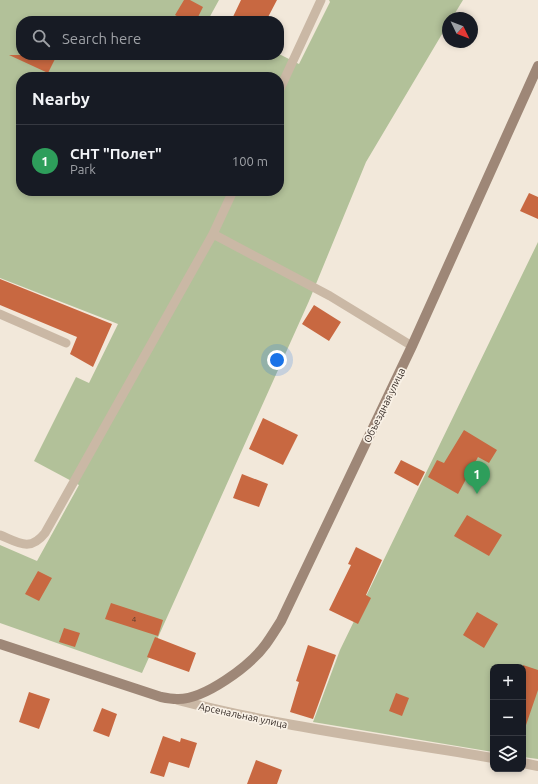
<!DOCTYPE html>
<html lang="en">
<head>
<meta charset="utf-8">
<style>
  :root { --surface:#171b24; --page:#242831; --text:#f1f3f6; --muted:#9ea1a6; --line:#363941; --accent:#91aaaf }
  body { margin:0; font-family:Ubuntu,sans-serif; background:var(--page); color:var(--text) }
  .controls { position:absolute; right:12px; bottom:12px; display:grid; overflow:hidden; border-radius:8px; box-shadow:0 2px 6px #0003 }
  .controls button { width:36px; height:36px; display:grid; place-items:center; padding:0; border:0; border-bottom:1px solid var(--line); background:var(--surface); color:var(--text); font:20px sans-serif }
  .compass { position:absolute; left:442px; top:12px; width:36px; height:36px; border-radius:50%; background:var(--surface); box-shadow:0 2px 6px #0003; rotate:133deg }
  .you { position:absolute; left:277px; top:360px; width:14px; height:14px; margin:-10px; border:3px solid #fff; border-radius:50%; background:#1a73e8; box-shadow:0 0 0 6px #1a73e833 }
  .badge { display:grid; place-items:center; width:26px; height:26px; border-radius:50%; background:var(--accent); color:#fff; font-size:13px; font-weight:700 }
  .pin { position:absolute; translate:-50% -33px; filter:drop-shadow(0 1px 2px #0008) }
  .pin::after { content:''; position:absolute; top:21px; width:14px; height:12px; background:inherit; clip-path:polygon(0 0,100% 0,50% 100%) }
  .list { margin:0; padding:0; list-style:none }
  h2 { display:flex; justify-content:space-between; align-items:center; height:52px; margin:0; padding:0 16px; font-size:17px }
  h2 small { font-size:13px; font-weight:400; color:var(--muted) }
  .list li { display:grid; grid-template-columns:26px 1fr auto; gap:12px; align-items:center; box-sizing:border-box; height:72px; padding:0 16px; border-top:1px solid var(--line) }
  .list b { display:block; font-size:15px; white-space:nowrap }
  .list p { margin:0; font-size:13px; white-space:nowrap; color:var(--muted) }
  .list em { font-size:13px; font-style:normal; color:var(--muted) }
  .icon { flex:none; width:22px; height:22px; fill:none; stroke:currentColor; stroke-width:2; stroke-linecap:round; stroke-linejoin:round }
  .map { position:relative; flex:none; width:538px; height:784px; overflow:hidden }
  .search { position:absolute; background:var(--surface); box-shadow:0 2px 6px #0003; left:16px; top:16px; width:268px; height:44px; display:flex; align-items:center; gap:10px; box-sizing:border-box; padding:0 14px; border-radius:16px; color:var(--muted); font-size:15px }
  .panel { position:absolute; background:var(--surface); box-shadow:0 2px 6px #0003; left:16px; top:72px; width:268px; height:124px; border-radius:16px }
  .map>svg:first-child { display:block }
  .green { fill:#b2c199; fill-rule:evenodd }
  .building { fill:#c86841 }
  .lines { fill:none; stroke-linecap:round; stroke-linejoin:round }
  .lane { stroke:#cab8a5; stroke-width:9 }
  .street { stroke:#cab8a5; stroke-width:10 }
  .secondary { stroke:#9e8777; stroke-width:10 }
  .labels { text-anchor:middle; stroke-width:3.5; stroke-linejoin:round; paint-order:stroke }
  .number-label { font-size:8px; fill:#5a3b2e }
  .street-label { font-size:10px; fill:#362c27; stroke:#f9f1e6 }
</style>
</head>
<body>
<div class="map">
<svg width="538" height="784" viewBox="0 0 538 784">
  <rect width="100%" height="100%" fill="#f2e8da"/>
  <path class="green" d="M0,0H219L208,20L209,21H21V55L279,54L299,64L330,2L329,0H463L452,18H448V24L366,162L309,301L142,673L0,623V545L37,561L79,485L34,461L76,377L89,383L118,324L0,278ZM21,77H279V191H21Z
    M538,242V759L523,757V667H493V752L313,722L340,650Z"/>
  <path class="building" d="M184,0H190L203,7L196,21H186L175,15Z
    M241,0H277L266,21H231Z
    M9,55H57L48,73Z
    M529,193L538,197V219L520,211Z
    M0,279L112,324L93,367L70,354L77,337L0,305Z
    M314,305L341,322L329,341L302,324Z
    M263,418L298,435L283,465L249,449Z
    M464,430L497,450L489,463L478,457L458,494L428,477L437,460L444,463Z
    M401,460L425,472L418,486L394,473Z
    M242,474L268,484L259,507L233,498Z
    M467,515L502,535L489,556L454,536Z
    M356,547L382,560L366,595L371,598L358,624L329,610L351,565L348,564Z
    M38,571L52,578L39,601L25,594Z
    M111,603L163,620L158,636L105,619Z
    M477,612L498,624L484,648L463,635Z
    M64,628L80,633L75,647L59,642Z
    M155,637L196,653L189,672L147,657Z
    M308,645L336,655L313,719L290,712L299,682L296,681Z
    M523,665L538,670V690L525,728L523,727Z
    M29,692L50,699L39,729L19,722Z
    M396,693L409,698L402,716L389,711Z
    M102,708L117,714L109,737L93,731Z
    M163,736L180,742L181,738L197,743L189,768L169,762L164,777L150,773Z
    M256,760L282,770L277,784H247Z"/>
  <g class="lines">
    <path class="lane" d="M279,91L321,0
      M213,234L330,296L412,346
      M0,314L66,343
      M0,535C19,543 30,552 45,533L213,234L233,191"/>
    <path class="street" d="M178,700C281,727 388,740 493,758
      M523,763L538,766"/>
    <path class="secondary" d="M0,644L161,697C166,698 172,699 177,699C204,700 250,666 266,644C271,637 276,629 281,621L412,346L538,66"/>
  </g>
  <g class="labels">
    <g class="number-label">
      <text x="134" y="622">4</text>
    </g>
    <g class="street-label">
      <text transform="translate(384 405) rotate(-64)" y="4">Объездная улица</text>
      <text transform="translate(243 715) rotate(12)" y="4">Арсенальная улица</text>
    </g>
  </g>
</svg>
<div class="controls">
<button>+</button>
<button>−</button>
<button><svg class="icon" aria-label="layers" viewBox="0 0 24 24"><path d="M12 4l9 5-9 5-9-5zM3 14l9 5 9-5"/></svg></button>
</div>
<svg class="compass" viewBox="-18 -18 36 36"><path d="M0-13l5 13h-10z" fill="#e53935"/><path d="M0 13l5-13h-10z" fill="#9ea1a6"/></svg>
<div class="you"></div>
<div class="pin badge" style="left:477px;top:494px;background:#2e9e5b">1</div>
<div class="search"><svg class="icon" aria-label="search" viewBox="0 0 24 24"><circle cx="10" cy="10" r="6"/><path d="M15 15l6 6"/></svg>Search here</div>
<section class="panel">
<h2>Nearby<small></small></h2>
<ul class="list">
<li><span class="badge" style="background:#2e9e5b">1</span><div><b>СНТ &quot;Полет&quot;</b><p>Park</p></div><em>100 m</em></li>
</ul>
</section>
</div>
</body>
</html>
